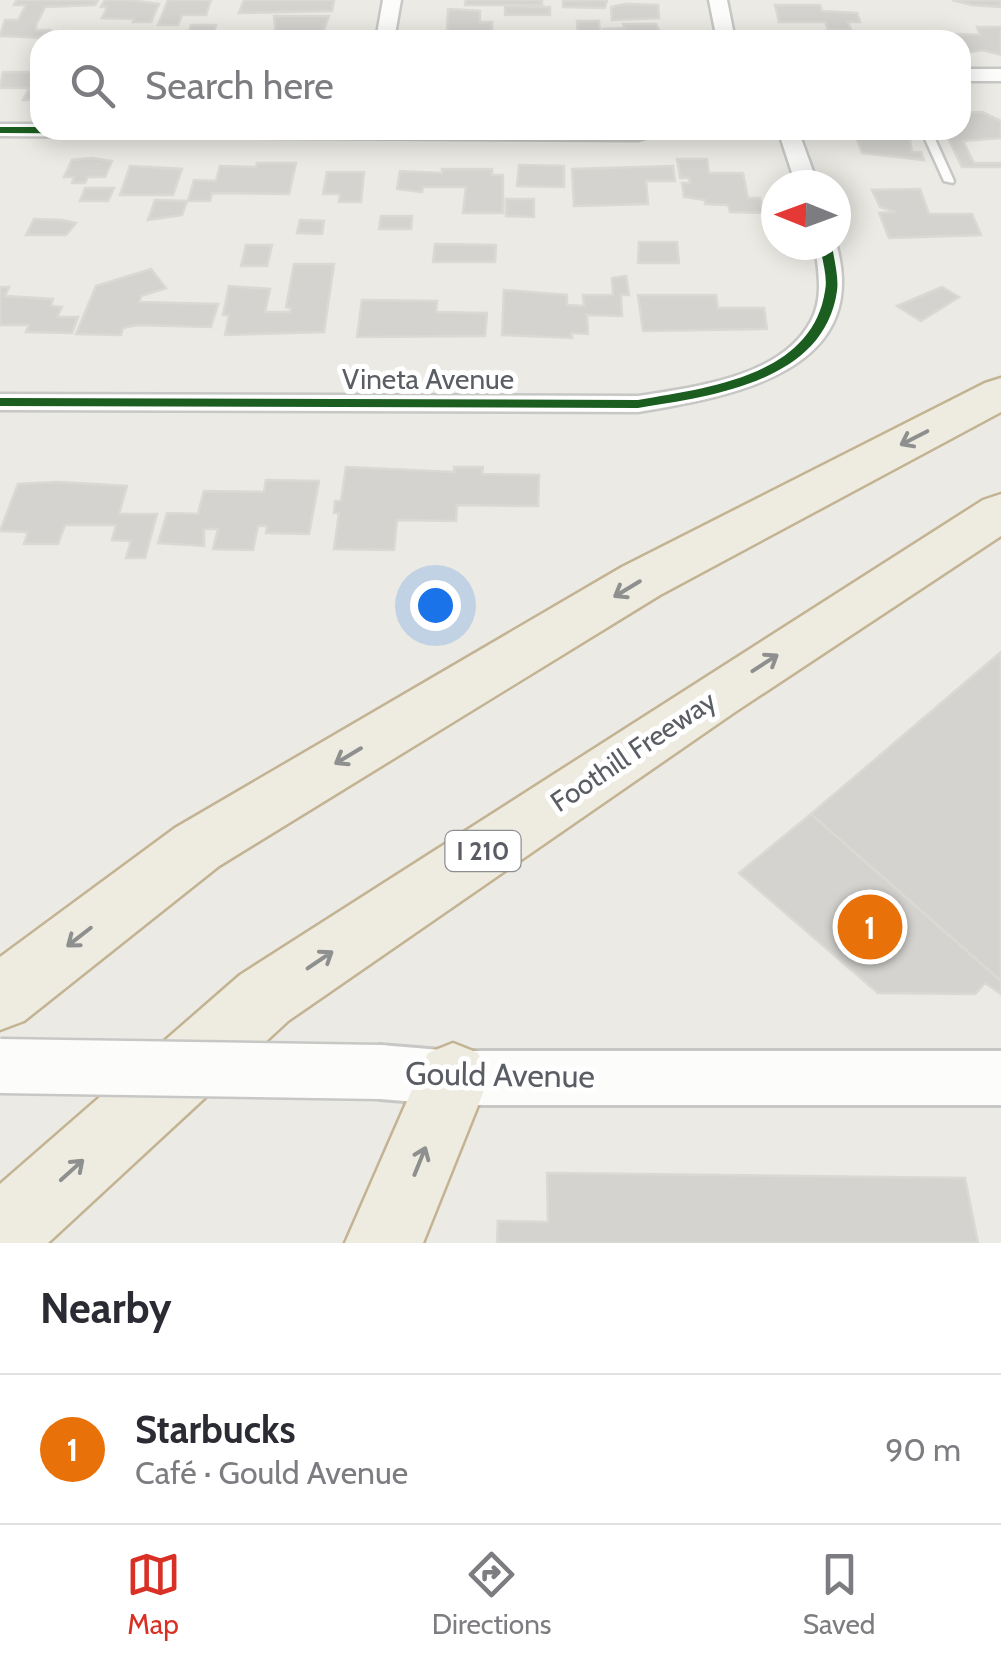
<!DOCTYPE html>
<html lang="en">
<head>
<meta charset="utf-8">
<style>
  :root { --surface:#fff; --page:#f7f7f7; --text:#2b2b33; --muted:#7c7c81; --line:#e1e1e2; --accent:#d93025 }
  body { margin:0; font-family:Cabin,sans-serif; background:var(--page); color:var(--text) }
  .compass { position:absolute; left:761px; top:170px; width:90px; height:90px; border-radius:50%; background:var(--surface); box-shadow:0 5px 25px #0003; rotate:271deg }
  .you { position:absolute; left:435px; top:605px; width:35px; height:35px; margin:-25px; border:8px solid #fff; border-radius:50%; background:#1a73e8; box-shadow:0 0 0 15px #1a73e833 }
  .badge { display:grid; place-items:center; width:65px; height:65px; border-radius:50%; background:var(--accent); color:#fff; font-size:32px; font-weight:700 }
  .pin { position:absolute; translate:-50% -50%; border:5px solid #fff; box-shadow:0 2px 10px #0006 }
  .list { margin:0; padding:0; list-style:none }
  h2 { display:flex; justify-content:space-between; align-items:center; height:130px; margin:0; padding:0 40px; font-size:42px }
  h2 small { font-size:32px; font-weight:400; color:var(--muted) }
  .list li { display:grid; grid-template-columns:65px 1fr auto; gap:30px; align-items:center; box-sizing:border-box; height:150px; padding:0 40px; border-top:2px solid var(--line) }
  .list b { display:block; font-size:38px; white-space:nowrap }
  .list p { margin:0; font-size:32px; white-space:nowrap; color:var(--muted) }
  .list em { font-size:32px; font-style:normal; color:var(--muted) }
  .icon { flex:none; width:55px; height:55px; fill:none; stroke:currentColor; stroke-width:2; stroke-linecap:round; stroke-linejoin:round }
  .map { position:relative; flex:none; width:1001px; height:1243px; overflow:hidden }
  .search { position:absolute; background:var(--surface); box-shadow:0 5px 25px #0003; left:30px; right:30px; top:30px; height:110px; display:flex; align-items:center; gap:25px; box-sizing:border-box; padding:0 35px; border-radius:30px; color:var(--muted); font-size:38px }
  .sheet { height:280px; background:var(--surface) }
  nav { display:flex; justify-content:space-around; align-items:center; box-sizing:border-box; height:140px; border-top:2px solid var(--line); background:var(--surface); font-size:28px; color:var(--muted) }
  nav a { display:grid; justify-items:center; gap:5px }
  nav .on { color:var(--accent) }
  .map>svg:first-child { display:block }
  .building { fill:#d4d3cf; stroke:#dad9d4; stroke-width:2.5 }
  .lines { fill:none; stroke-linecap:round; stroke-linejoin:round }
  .service-casing { stroke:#c7c7c6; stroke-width:5 }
  .minor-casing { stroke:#c7c7c6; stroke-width:5 }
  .secondary-casing { stroke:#c7c8c6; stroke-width:6 }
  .motorway-casing { stroke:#c3b392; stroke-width:5 }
  .service { fill:#fcfcfb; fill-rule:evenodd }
  .minor { fill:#fcfcfb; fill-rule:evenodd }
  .secondary { fill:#fcfcfb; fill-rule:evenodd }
  .motorway { fill:#eeebe0; fill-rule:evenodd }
  .secondary-bridge-casing { stroke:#c7c8c6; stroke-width:59; stroke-linecap:butt }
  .secondary-bridge { stroke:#fcfcfb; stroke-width:54 }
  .cycleway-casing { stroke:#fff; stroke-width:6 }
  .cycleway { fill:#1b5e20; fill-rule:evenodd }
  .oneway { stroke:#8e8f8f }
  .labels { text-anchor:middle; stroke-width:10; stroke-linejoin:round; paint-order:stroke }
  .shield { fill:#fff; stroke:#8c8e92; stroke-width:2.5 }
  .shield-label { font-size:25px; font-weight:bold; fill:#5a5e64 }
  .street-label { font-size:28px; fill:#5a5e64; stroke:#fff }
  .near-street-label { font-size:32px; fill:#5a5e64; stroke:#fff }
</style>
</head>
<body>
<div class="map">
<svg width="1001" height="1243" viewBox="0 0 1001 1243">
  <rect width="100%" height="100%" fill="#ebeae4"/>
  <path class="building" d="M17,0H98L95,5L45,7L36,25V30H50L46,38L0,36L5,20H18L26,5H14Z
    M105,0H129L159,4L151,22H133L134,19L102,18L107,7H101Z
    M168,0H211L206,15H182L178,25H158Z
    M244,0H334L332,11L239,13Z
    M466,0H542V5H465Z
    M607,0L605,8L563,7V1Z
    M952,0H1001V7L972,5Z
    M625,4L658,5L659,18L612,20L611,7Z
    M775,5H820L822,11L857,13L860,22H848L851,30L828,29L825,22H779Z
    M505,6L550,7V15H505Z
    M448,9L480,11V22H492V32H503L502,40H452V33H447Z
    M274,16H329L320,40H257L259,33H276Z
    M577,21H599L600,37H578Z
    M623,24H656L663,38H604L603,29L624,28Z
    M191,25H216L212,39H187Z
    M977,27H1001V55L982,50L961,54L957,34L980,35Z
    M842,32L845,40L785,36H800L799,33Z
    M36,65H40V100H23L29,88H0L3,72H33Z
    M982,112L1001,121V138L963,141L974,163H1001V167H962L944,130H961V113Z
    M879,130H908L912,152H921L924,160L862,153L855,133Z
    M91,158L112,161L105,177H88L85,183H72L74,177H64L72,160Z
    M677,159H707L709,173H743L748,198H760L763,213L730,212L728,205L705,204V200L684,197L682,183H690L689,178H680Z
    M257,163H296L289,194L212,193L210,201H188L194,180L216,181L220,166L256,167Z
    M519,165L564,166V187L517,186Z
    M130,166L182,169L173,195H120Z
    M673,166L675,181H646L648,204L574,206L572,169Z
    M442,169H492V175H503V213H463L466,187H423L422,192L397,189L400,171L442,173Z
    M327,172H364L361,202H339L340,194H323Z
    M85,188H114L108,201H80Z
    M920,189L929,214H972L981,235L889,238L879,213L896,212L880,207L872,190Z
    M506,199H534V217L506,216Z
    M155,200L187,201L182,215L148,220Z
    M381,216H412L411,229H379Z
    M34,219L62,220L76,223L66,235H26Z
    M300,220L324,221L322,234L297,233Z
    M639,242H677L679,263H638Z
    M435,244L496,245L495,262H433Z
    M246,245H272L267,266H241Z
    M294,264H334L324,332L225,335L229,315H223L229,286L270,289L265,312H290L291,308L286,307Z
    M151,269L166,288L141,296L139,302L218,304L211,327L136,325L123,328L121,335L76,334L96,286Z
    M626,276L629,295H621L622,316L587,315L588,334L571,333L572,338L502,335L504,290L567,295V305L584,306L583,295H613L612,278Z
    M0,287H9L5,296L53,299L51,306L62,307L57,317H78L72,333L26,332L29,325H0Z
    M942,287L959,297L921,321L897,306Z
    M638,295H716L718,308H764L767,329L643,331Z
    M362,300L437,301L436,312L487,313L485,336L357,337Z
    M346,467L454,472V467H483L482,474L539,475L538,506L457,505L456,521L397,520L394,550L334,549L339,513H334L335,501H341Z
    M266,480L319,481L309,534L266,533L267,526H258L253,550L213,549L218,529H204V546L158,543L167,513L198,514L204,491L264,492Z
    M57,482L127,486L119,514H157L145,558H126L131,541L112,540L116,525H65L58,544H24L28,532L0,531L18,484Z
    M1001,652V981L811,814Z
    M811,814L1001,981V994L985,983L975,994L878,993L739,873Z
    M547,1173L965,1178L978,1243H497L498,1221L548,1222Z"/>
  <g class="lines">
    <defs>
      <path id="service" d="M921,130H931L954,181L953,183L944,181Z"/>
      <path id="minor" d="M383,0H401L394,40H376Z
        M709,0H727L735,40H717Z
        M961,69H1001V81H961Z
        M0,124H40V130H673L638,140L0,136Z
        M778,130H798L818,185H796Z
        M836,243C873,372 732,396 638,412L0,410V394L638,396C694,387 781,378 811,321C824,297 818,270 815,245Z"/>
      <path id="secondary" d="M380,1045L453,1051H1001V1105H453L380,1099L360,1091L352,1072L360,1053Z"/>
      <path id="motorway" d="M1001,378V412L660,595L219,866L24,1021L0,1030V957L175,828L622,567L985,383Z
        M1001,494V536L735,712L288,1021L48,1243H0V1184L240,975L983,500Z
        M453,1043L478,1053L489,1078L423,1243H345L428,1053Z"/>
    </defs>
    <use href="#service" class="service-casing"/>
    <use href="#minor" class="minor-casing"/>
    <use href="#secondary" class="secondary-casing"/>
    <use href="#motorway" class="motorway-casing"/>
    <use href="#service" class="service"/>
    <use href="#minor" class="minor"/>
    <use href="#secondary" class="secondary"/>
    <use href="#motorway" class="motorway"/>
    <defs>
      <path id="secondary-bridge" d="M0,1066L380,1072"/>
    </defs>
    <use href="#secondary-bridge" class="secondary-bridge-casing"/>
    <use href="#secondary-bridge" class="secondary-bridge"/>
    <defs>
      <path id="cycleway" d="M0,127H40V130H668L638,137L0,133Z
        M820,245H832C834,260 839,277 837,291C824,382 712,396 638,408L0,406V398L638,400C708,388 812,376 825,291C828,277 822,260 820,245Z"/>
    </defs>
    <use href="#cycleway" class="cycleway-casing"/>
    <use href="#cycleway" class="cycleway"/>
  </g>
  <defs><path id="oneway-shaft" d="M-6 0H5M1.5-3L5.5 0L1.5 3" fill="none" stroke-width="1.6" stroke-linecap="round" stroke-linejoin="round" transform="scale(2.5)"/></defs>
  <g class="oneway">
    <use href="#oneway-shaft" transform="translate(914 438) rotate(153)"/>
    <use href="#oneway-shaft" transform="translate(627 589) rotate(149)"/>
    <use href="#oneway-shaft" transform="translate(765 663) rotate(-33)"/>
    <use href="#oneway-shaft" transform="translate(348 756) rotate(149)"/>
    <use href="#oneway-shaft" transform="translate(79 937) rotate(142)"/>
    <use href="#oneway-shaft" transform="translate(320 960) rotate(-34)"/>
    <use href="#oneway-shaft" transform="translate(420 1161) rotate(-68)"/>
    <use href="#oneway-shaft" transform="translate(72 1170) rotate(-42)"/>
  </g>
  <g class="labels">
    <rect class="shield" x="445.5" y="831" width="75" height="40" rx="8"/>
    <g class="shield-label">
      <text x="483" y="860">I 210</text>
    </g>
    <g class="street-label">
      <text x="428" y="389">Vineta Avenue</text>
      <text transform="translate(633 751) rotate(-34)" y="10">Foothill Freeway</text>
    </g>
    <g class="near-street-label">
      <text transform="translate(500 1075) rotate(1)" y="11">Gould Avenue</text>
    </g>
  </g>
</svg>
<svg class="compass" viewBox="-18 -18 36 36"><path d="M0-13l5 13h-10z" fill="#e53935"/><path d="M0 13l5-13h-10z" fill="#7c7c81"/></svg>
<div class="you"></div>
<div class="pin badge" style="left:870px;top:927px;background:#e8710a">1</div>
<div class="search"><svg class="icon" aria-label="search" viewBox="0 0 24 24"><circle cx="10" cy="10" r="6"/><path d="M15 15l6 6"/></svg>Search here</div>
</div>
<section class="sheet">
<h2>Nearby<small></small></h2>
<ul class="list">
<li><span class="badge" style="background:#e8710a">1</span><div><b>Starbucks</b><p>Café · Gould Avenue</p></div><em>90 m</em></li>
</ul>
</section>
<nav>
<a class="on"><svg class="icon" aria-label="map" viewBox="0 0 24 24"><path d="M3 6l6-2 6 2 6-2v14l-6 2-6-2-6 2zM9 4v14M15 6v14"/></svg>Map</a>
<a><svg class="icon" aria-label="directions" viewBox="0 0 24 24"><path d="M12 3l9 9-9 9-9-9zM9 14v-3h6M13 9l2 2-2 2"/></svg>Directions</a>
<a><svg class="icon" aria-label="saved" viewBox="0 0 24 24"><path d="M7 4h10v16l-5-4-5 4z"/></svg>Saved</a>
</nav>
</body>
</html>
